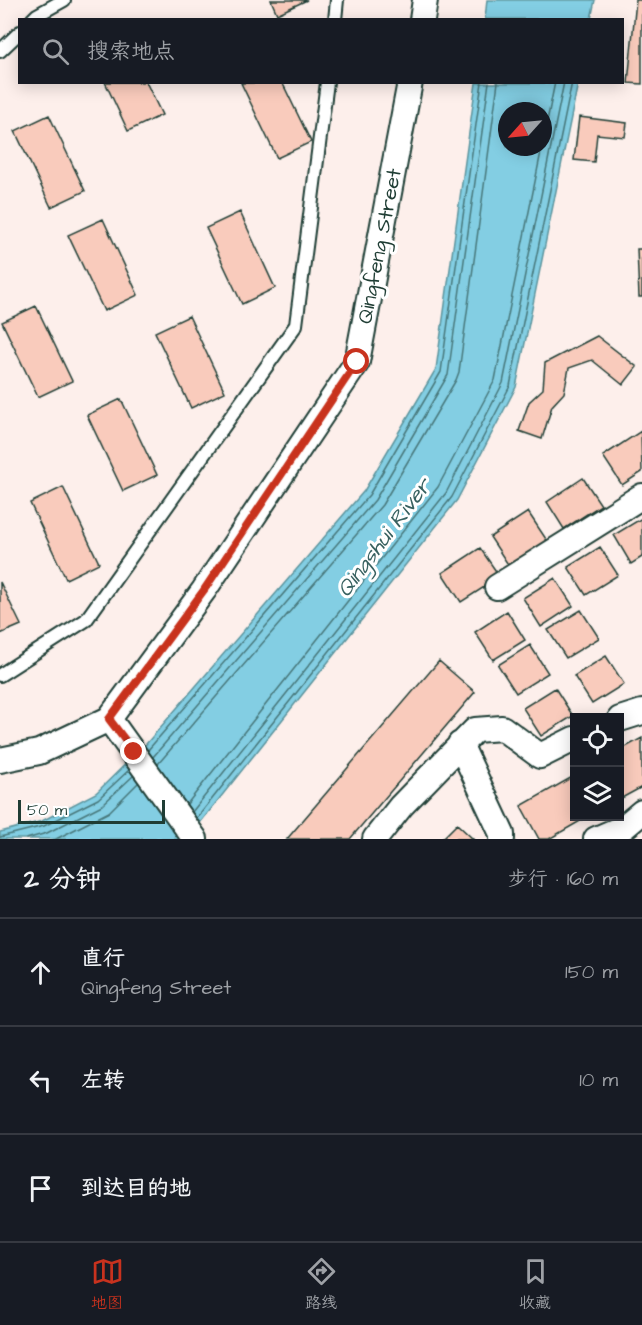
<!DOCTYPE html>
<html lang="zh">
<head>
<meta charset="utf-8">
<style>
  :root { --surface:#171b24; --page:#20242c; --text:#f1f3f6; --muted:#9ea1a6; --line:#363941; --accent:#c8321e }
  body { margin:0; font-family:"Architects Daughter","LXGW WenKai TC",sans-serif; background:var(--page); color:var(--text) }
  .controls { position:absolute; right:18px; bottom:18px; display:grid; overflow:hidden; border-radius:0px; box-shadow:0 3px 15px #0003 }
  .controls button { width:54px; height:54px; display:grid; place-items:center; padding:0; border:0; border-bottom:2px solid var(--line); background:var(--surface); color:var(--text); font:30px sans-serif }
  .compass { position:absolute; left:498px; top:102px; width:54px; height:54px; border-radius:50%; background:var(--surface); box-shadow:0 3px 15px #0003; rotate:243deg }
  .scale { position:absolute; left:18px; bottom:15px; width:147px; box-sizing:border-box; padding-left:6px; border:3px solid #1f3d34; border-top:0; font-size:16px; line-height:21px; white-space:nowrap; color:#1f3d34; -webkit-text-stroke:4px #fff; paint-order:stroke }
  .stop { position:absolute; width:18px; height:18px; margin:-14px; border:4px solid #c8321e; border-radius:50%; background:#fff }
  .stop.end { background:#c8321e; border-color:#fff; box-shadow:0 2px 6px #0008 }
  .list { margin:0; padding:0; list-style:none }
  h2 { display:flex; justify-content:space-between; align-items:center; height:78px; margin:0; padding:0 24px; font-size:26px }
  h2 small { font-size:20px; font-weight:400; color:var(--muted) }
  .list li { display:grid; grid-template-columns:39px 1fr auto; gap:18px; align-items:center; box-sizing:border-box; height:108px; padding:0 24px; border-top:2px solid var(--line) }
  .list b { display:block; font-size:22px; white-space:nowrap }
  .list p { margin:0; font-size:20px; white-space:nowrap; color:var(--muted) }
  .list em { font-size:20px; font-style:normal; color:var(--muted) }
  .icon { flex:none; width:33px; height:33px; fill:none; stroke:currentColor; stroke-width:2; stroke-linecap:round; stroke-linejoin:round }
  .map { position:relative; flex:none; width:642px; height:839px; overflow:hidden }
  .search { position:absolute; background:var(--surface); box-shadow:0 3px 15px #0003; left:18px; right:18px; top:18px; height:66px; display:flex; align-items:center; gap:15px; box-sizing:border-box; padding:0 21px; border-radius:0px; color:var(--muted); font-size:22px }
  .sheet { height:402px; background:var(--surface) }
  nav { display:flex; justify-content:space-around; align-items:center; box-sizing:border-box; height:84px; border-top:2px solid var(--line); background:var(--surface); font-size:16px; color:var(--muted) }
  nav a { display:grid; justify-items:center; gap:3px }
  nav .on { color:var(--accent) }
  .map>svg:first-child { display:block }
  .water { fill:#83cee3; stroke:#5b949d; stroke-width:1.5; fill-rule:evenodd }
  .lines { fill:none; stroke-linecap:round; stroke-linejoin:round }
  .shore { stroke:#47777a; stroke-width:1.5 }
  .building { fill:#f9cbbc; stroke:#1f3d34; stroke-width:1.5 }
  .service-casing { stroke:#1f3d34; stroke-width:16 }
  .minor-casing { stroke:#1f3d34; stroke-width:28 }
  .service { stroke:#fff; stroke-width:12 }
  .minor { stroke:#fff; stroke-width:24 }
  .route { stroke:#c8321e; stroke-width:8 }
  .labels { text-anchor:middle; stroke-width:6; stroke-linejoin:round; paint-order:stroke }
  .street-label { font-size:21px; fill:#1f3d34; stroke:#fff }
  .water-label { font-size:22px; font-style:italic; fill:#386160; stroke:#fff }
</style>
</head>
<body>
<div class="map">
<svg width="642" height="839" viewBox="0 0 642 839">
  <rect width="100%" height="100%" fill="#fdefeb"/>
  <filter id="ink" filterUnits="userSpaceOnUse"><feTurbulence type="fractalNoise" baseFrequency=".0167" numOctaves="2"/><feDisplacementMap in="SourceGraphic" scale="12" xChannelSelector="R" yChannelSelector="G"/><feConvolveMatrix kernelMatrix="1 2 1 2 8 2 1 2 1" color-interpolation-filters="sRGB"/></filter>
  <g filter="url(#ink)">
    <path class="water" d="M487,0H595L591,19H485Z
      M476,83H578L516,387L457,500L200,823L180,839H0V832L42,821L96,793L146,744L364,491L436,369ZM507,111H543V147H507Z"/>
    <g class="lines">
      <path class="shore" d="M543,141L555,82
        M148,750L369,495L441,372L482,82
        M153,757L375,500L448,375L489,82
        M158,764L382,505L456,380L459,372L498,82
        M187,804L438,487L495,380L542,147
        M192,812L446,493L503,383L564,82
        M197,818L452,497L510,386L572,82
        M0,837L44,826L98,799L129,770
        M26,839L47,833L102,805L133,776
        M56,839L109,812L138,783"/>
    </g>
    <path class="building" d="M271,0H307L277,14Z
      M636,0H642V84L628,83Z
      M105,82H146L162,115L128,131Z
      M282,82L311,142L277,158L241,83Z
      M49,115L85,191L51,207L15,131Z
      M579,117L627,123L625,137L597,134L594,162L574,160Z
      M240,212L275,288L242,304L206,228Z
      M103,219L138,295L104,311L68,235Z
      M637,249H642V297H639Z
      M36,306L72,381L38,397L2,322Z
      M189,316L225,392L191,408L155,332Z
      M597,336L637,367L623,385L592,360L569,368L564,393L552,406L542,439L519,431L529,402L543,389L545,363Z
      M121,399L157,475L123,491L87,415Z
      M641,431L642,472L622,485L603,456Z
      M583,478L601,505L564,529L547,502Z
      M63,487L99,563L66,579L30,503Z
      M528,512L548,542L509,566L490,537Z
      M642,518V557L631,564L614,535Z
      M600,547L618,575L586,595L568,567Z
      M480,548L500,577L461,602L442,573Z
      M555,578L573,606L541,627L523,598Z
      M0,582L21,625L0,634Z
      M581,610L599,638L566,658L548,630Z
      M507,611L525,640L493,660L475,632Z
      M530,645L548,673L516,693L498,665Z
      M606,656L624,684L592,704L574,676Z
      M439,661L475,692L350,839H287Z
      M555,688L573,716L541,736L523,708Z
      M642,738V787L620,799V750Z
      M574,776V816H589L549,839H539L521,806Z
      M457,824L473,839H442Z"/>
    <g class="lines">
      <defs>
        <path id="service" d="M32,20L37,15L64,0
          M335,20L337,0
          M0,51L20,32
          M0,675L86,620L296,325L327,82"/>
        <path id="minor" d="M422,20L425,0
          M497,587L642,496
          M109,719L195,839
          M620,719L642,712
          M460,744L502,834V839
          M0,760L39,752L109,719L204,590L357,362L410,82
          M375,839L401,806L475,730L502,728L540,756L574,739
          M596,839L624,827L642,812"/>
      </defs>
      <use href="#service" class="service-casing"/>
      <use href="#minor" class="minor-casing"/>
      <use href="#service" class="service"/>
      <use href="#minor" class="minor"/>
    </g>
  </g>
  <g class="lines" filter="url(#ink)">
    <path class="route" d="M134,752L109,719L204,590L357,362"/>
  </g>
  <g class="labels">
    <g class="street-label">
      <text transform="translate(379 246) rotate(-79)" y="7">Qingfeng Street</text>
    </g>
    <g class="water-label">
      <text transform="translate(383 537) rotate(-53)" y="8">Qingshui River</text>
    </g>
  </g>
</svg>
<div class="controls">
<button><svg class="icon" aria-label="locate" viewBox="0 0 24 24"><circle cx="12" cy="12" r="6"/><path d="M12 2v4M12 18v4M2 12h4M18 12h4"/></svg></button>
<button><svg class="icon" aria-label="layers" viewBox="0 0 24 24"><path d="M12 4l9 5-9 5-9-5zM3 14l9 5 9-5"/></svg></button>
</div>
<svg class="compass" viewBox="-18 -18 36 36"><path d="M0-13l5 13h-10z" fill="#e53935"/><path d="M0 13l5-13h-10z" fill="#9ea1a6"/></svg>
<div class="scale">50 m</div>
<div class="stop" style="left:357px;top:362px"></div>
<div class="stop end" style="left:134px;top:752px"></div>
<div class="search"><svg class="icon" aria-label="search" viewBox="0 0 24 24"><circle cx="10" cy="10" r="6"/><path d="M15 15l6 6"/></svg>搜索地点</div>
</div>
<section class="sheet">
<h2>2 分钟<small>步行 · 160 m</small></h2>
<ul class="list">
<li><svg class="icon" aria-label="ahead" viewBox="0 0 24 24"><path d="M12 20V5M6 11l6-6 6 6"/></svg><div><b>直行</b><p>Qingfeng Street</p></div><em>150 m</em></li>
<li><svg class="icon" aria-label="left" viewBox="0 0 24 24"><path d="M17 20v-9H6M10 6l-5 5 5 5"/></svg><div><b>左转</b></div><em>10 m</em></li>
<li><svg class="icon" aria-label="arrive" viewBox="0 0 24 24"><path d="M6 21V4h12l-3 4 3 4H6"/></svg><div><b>到达目的地</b></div></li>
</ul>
</section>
<nav>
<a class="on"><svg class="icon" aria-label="map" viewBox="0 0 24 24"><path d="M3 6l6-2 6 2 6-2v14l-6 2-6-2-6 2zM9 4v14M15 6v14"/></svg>地图</a>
<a><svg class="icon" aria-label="directions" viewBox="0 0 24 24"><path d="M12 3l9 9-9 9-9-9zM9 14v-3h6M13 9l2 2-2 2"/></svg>路线</a>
<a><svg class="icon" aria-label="saved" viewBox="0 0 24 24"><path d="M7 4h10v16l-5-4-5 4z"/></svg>收藏</a>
</nav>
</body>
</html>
